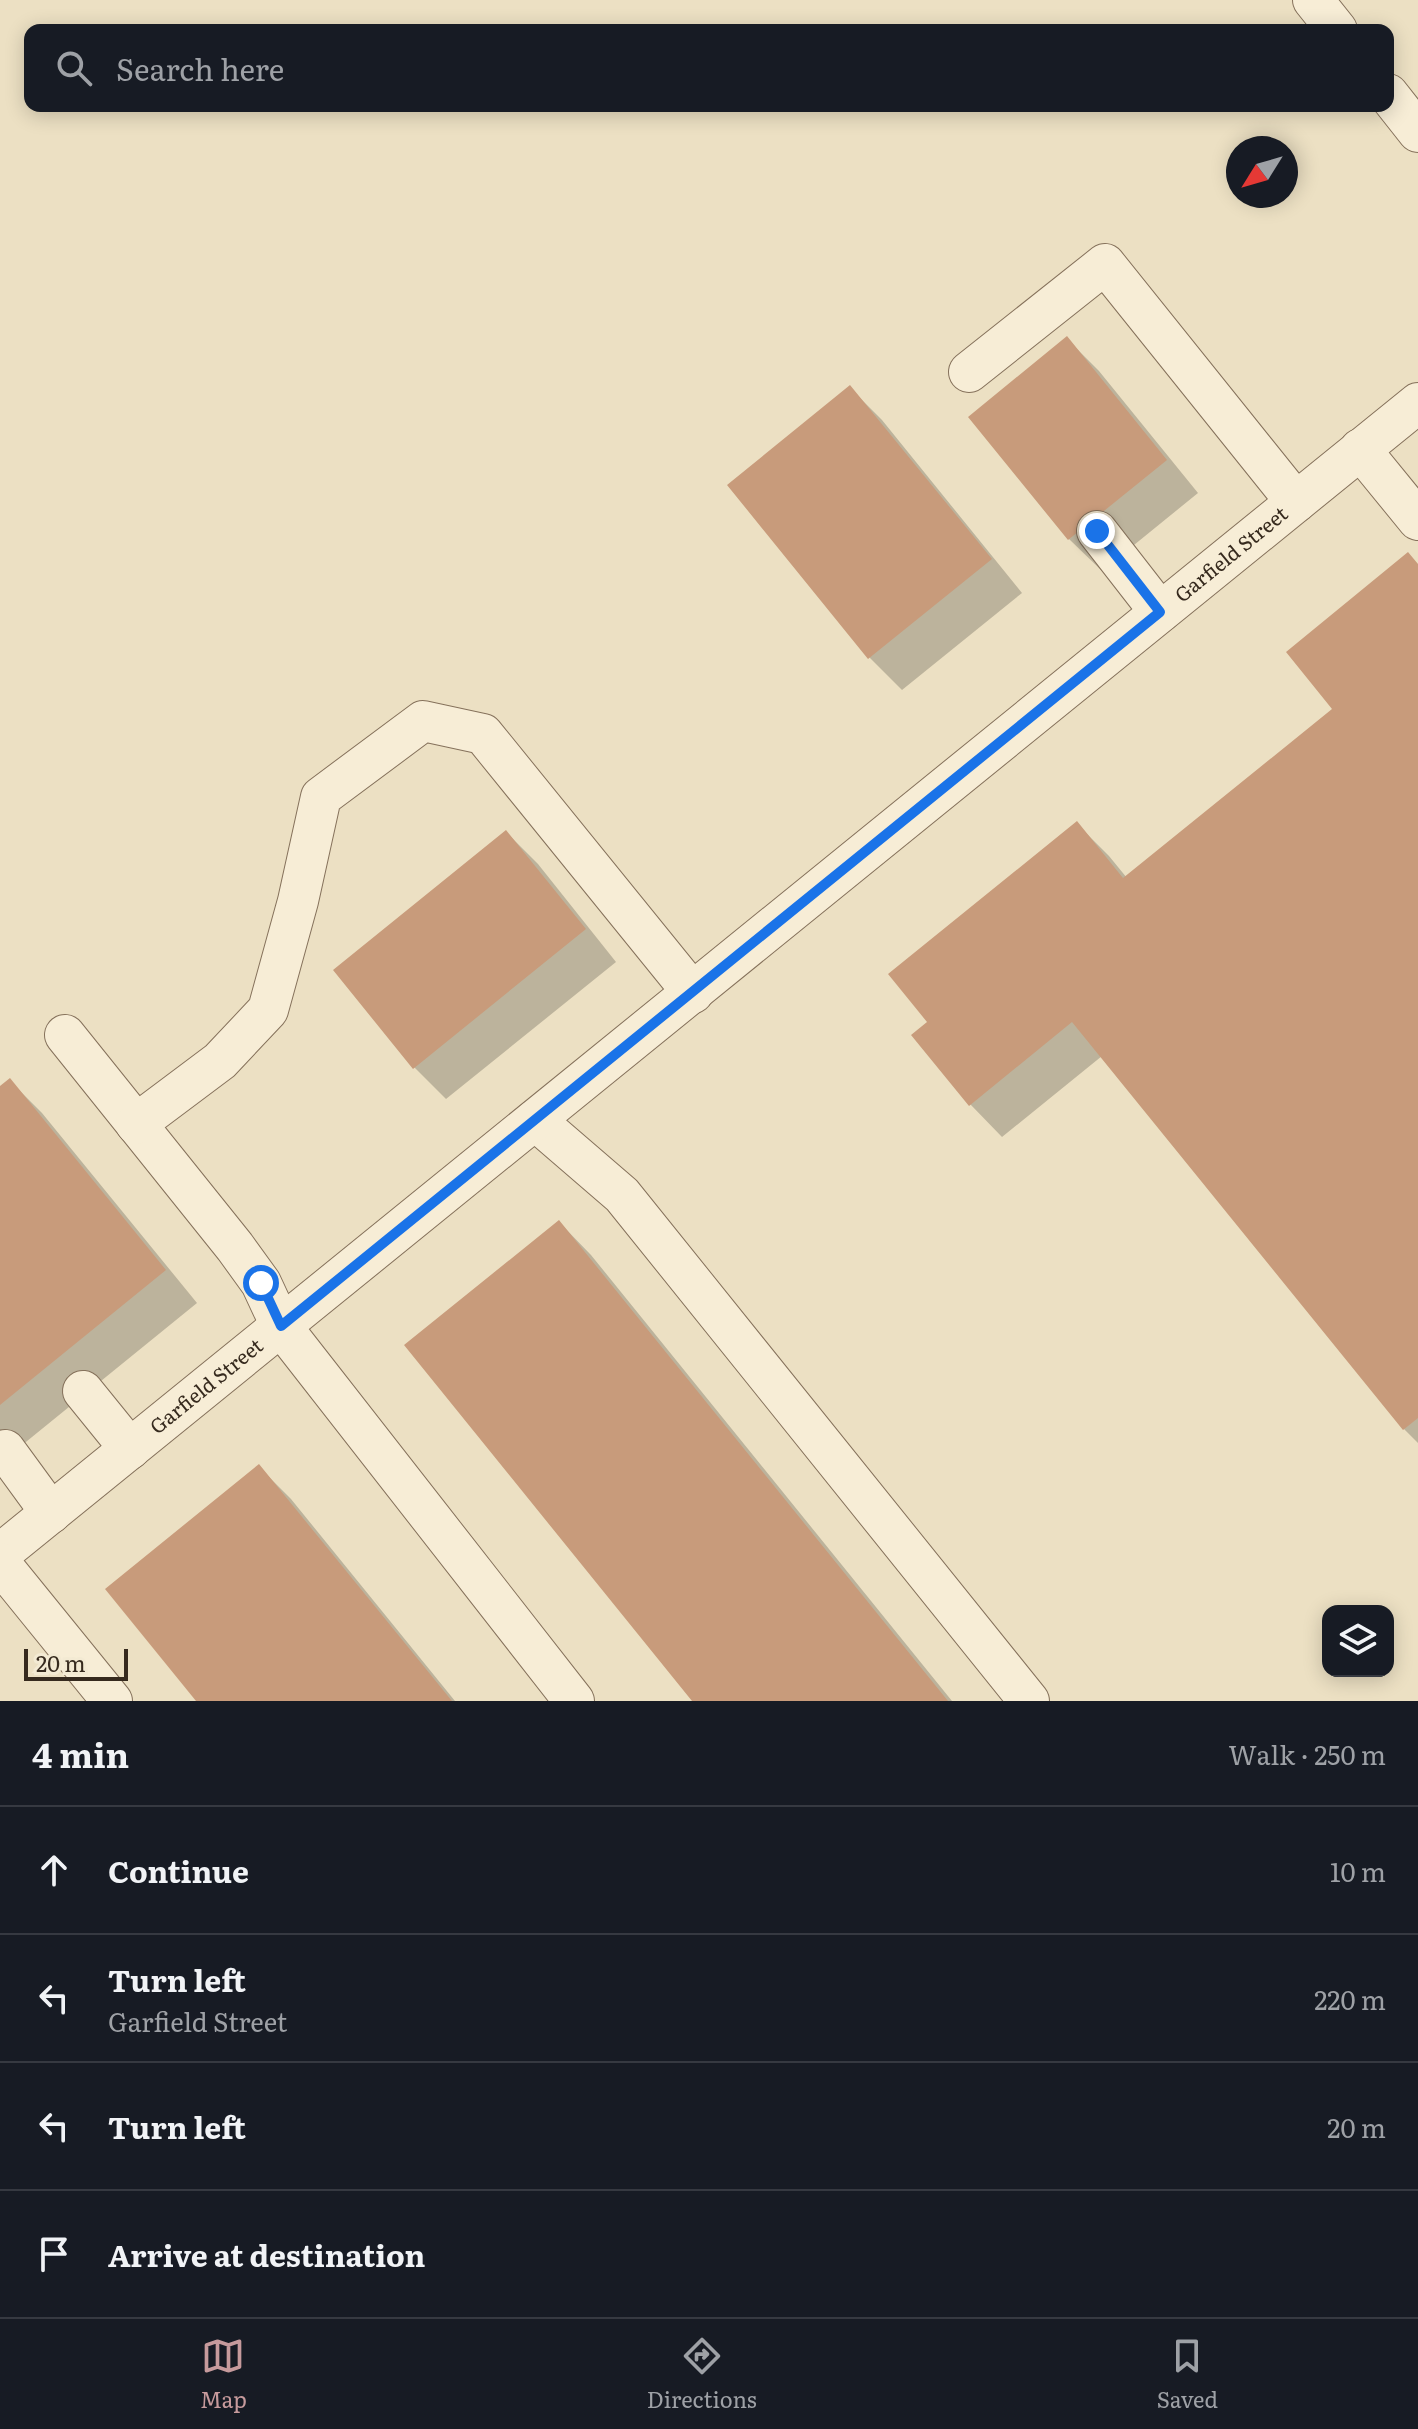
<!DOCTYPE html>
<html lang="en">
<head>
<meta charset="utf-8">
<style>
  :root { --surface:#171b24; --page:#242831; --text:#f1f3f6; --muted:#9ea1a6; --line:#363941; --accent:#c69a9c }
  body { margin:0; font-family:Literata,serif; background:var(--page); color:var(--text) }
  .controls { position:absolute; right:24px; bottom:24px; display:grid; overflow:hidden; border-radius:16px; box-shadow:0 4px 20px #0003 }
  .controls button { width:72px; height:72px; display:grid; place-items:center; padding:0; border:0; border-bottom:2px solid var(--line); background:var(--surface); color:var(--text); font:40px sans-serif }
  .compass { position:absolute; left:1226px; top:136px; width:72px; height:72px; border-radius:50%; background:var(--surface); box-shadow:0 4px 20px #0003; rotate:233deg }
  .scale { position:absolute; left:24px; bottom:20px; width:104px; box-sizing:border-box; padding-left:8px; border:4px solid #362a1e; border-top:0; font-size:22px; line-height:28px; white-space:nowrap; color:#362a1e; -webkit-text-stroke:6px #f3ead3; paint-order:stroke }
  .stop { position:absolute; width:24px; height:24px; margin:-18px; border:6px solid #1a73e8; border-radius:50%; background:#fff }
  .stop.end { background:#1a73e8; border-color:#fff; box-shadow:0 2px 8px #0008 }
  .list { margin:0; padding:0; list-style:none }
  h2 { display:flex; justify-content:space-between; align-items:center; height:104px; margin:0; padding:0 32px; font-size:34px }
  h2 small { font-size:26px; font-weight:400; color:var(--muted) }
  .list li { display:grid; grid-template-columns:52px 1fr auto; gap:24px; align-items:center; box-sizing:border-box; height:128px; padding:0 32px; border-top:2px solid var(--line) }
  .list b { display:block; font-size:30px; white-space:nowrap }
  .list p { margin:0; font-size:26px; white-space:nowrap; color:var(--muted) }
  .list em { font-size:26px; font-style:normal; color:var(--muted) }
  .icon { flex:none; width:44px; height:44px; fill:none; stroke:currentColor; stroke-width:2; stroke-linecap:round; stroke-linejoin:round }
  .map { position:relative; flex:none; width:1418px; height:1701px; overflow:hidden }
  .search { position:absolute; background:var(--surface); box-shadow:0 4px 20px #0003; left:24px; right:24px; top:24px; height:88px; display:flex; align-items:center; gap:20px; box-sizing:border-box; padding:0 28px; border-radius:16px; color:var(--muted); font-size:30px }
  .sheet { height:616px; background:var(--surface) }
  nav { display:flex; justify-content:space-around; align-items:center; box-sizing:border-box; height:112px; border-top:2px solid var(--line); background:var(--surface); font-size:22px; color:var(--muted) }
  nav a { display:grid; justify-items:center; gap:4px }
  nav .on { color:var(--accent) }
  .map>svg:first-child { display:block }
  .shadow { fill:#0003 }
  .building { fill:#c89b7b }
  .lines { fill:none; stroke-linecap:round; stroke-linejoin:round }
  .minor-casing { stroke:#85715b; stroke-width:42 }
  .minor { stroke:#f7edd6; stroke-width:40 }
  .route { stroke:#1a73e8; stroke-width:10 }
  .labels { text-anchor:middle; stroke-width:6; stroke-linejoin:round; paint-order:stroke }
  .street-label { font-size:20px; fill:#362a1e; stroke:#f3ead3 }
</style>
</head>
<body>
<div class="map">
<svg width="1418" height="1701" viewBox="0 0 1418 1701">
  <rect width="100%" height="100%" fill="#ece0c3"/>
  <path class="shadow" d="M1067,339L1099,371L1198,493L1102,571L1069,539L971,417Z
    M850,388L882,420L1022,593L902,690L870,658L730,486Z
    M1418,565V1443L1404,1429L1102,1056L1002,1137L970,1104L930,1022L1077,824L1109,856L1127,878L1335,709Z
    M506,832L538,864L616,962L446,1099L414,1067Z
    M10,1081L42,1113L197,1303L0,1463V1089Z
    M559,1222L591,1255L952,1701H694Z
    M259,1467L291,1499L455,1701H198Z"/>
  <path class="building" d="M1067,336L1167,460L1068,540L968,417Z
    M850,385L992,559L868,659L727,485Z
    M1408,552L1418,564V1418L1403,1430L1072,1022L969,1106L911,1035L927,1022L888,974L1077,821L1123,878L1332,709L1286,652Z
    M506,830L586,929L413,1069L333,970Z
    M10,1078L166,1270L0,1405V1086Z
    M559,1220L948,1701H692L404,1345Z
    M259,1464L452,1701H196L105,1589Z"/>
  <g class="lines">
    <defs>
      <g id="minor">
        <path d="M1313,0L1337,30"/>
        <path d="M1388,94L1418,132"/>
        <path d="M969,372L1105,264L1296,502"/>
        <path d="M1360,449L1418,520"/>
        <path d="M1097,531L1160,612"/>
        <path d="M65,1035L235,1247L261,1283L281,1326L574,1701"/>
        <path d="M535,1120L622,1195L1029,1701"/>
        <path d="M136,1124L220,1061L268,1010L298,901L321,797L423,721L483,734L693,993"/>
        <path d="M83,1391L130,1449"/>
        <path d="M0,1454L5,1450L51,1513"/>
        <path id="s1" d="M0,1554L1418,403"/>
        <path d="M0,1563L112,1701"/>
      </g>
    </defs>
    <use href="#minor" class="minor-casing"/>
    <use href="#minor" class="minor"/>
  </g>
  <g class="lines">
    <path class="route" d="M261,1283L281,1326L1160,612L1097,531"/>
  </g>
  <g class="labels">
    <g class="street-label">
      <text dy="7" stroke="none"><textPath href="#s1" startOffset="1586">Garfield Street</textPath></text>
      <text dy="7" stroke="none"><textPath href="#s1" startOffset="266">Garfield Street</textPath></text>
    </g>
  </g>
</svg>
<div class="controls">
<button><svg class="icon" aria-label="layers" viewBox="0 0 24 24"><path d="M12 4l9 5-9 5-9-5zM3 14l9 5 9-5"/></svg></button>
</div>
<svg class="compass" viewBox="-18 -18 36 36"><path d="M0-13l5 13h-10z" fill="#e53935"/><path d="M0 13l5-13h-10z" fill="#9ea1a6"/></svg>
<div class="scale">20 m</div>
<div class="stop" style="left:261px;top:1283px"></div>
<div class="stop end" style="left:1097px;top:531px"></div>
<div class="search"><svg class="icon" aria-label="search" viewBox="0 0 24 24"><circle cx="10" cy="10" r="6"/><path d="M15 15l6 6"/></svg>Search here</div>
</div>
<section class="sheet">
<h2>4 min<small>Walk · 250 m</small></h2>
<ul class="list">
<li><svg class="icon" aria-label="ahead" viewBox="0 0 24 24"><path d="M12 20V5M6 11l6-6 6 6"/></svg><div><b>Continue</b></div><em>10 m</em></li>
<li><svg class="icon" aria-label="left" viewBox="0 0 24 24"><path d="M17 20v-9H6M10 6l-5 5 5 5"/></svg><div><b>Turn left</b><p>Garfield Street</p></div><em>220 m</em></li>
<li><svg class="icon" aria-label="left" viewBox="0 0 24 24"><path d="M17 20v-9H6M10 6l-5 5 5 5"/></svg><div><b>Turn left</b></div><em>20 m</em></li>
<li><svg class="icon" aria-label="arrive" viewBox="0 0 24 24"><path d="M6 21V4h12l-3 4 3 4H6"/></svg><div><b>Arrive at destination</b></div></li>
</ul>
</section>
<nav>
<a class="on"><svg class="icon" aria-label="map" viewBox="0 0 24 24"><path d="M3 6l6-2 6 2 6-2v14l-6 2-6-2-6 2zM9 4v14M15 6v14"/></svg>Map</a>
<a><svg class="icon" aria-label="directions" viewBox="0 0 24 24"><path d="M12 3l9 9-9 9-9-9zM9 14v-3h6M13 9l2 2-2 2"/></svg>Directions</a>
<a><svg class="icon" aria-label="saved" viewBox="0 0 24 24"><path d="M7 4h10v16l-5-4-5 4z"/></svg>Saved</a>
</nav>
</body>
</html>
